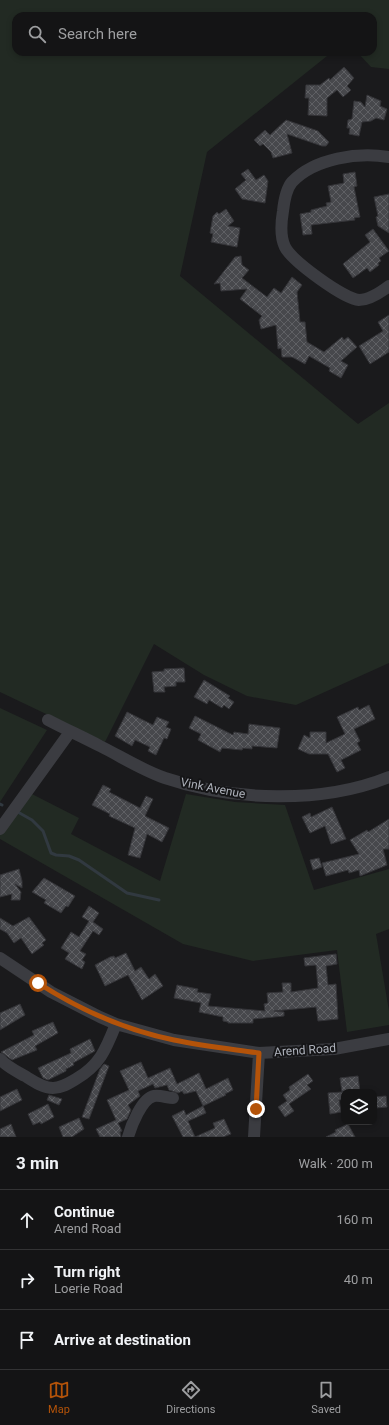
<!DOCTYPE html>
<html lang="en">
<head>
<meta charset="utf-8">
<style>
  :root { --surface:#141415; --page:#212122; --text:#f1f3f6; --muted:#9d9ea0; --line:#333334; --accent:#b45309 }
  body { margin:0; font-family:Roboto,sans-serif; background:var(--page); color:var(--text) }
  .controls { position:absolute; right:12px; bottom:12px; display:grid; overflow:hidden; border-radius:8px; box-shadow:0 2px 6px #0003 }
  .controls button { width:36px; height:36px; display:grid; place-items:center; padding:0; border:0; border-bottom:1px solid var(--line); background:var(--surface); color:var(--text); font:20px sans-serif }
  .stop { position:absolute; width:12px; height:12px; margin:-9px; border:3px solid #b45309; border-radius:50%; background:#fff }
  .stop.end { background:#b45309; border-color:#fff; box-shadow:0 1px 4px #0008 }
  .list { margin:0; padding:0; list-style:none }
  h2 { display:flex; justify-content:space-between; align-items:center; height:52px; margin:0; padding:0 16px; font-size:17px }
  h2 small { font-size:13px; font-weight:400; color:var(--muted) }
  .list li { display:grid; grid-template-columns:26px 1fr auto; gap:12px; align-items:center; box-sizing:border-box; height:60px; padding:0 16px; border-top:1px solid var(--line) }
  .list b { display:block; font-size:15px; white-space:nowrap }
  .list p { margin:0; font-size:13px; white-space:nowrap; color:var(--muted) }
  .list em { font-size:13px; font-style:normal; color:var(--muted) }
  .icon { flex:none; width:22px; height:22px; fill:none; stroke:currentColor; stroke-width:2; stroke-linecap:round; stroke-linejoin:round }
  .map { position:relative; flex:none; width:389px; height:1137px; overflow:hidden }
  .search { position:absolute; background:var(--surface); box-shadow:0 2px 6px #0003; left:12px; right:12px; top:12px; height:44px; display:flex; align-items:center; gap:10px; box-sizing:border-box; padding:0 14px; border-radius:12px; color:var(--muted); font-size:15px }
  .sheet { height:232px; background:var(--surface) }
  nav { display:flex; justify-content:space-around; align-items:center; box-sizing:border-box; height:56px; border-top:1px solid var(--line); background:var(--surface); font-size:11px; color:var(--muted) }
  nav a { display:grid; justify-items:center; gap:2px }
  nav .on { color:var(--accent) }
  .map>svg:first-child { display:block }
  .grass { fill:#222a23 }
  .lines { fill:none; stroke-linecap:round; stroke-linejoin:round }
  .stream { stroke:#313940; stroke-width:3 }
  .building { fill:url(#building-cross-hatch); stroke:#343438 }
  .minor { stroke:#3b3c41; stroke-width:12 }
  .route { stroke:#b45309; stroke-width:5 }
  .labels { text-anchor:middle; stroke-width:4; stroke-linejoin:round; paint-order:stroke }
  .street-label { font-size:12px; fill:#aeb2bb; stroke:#151517 }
</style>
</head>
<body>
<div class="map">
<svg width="389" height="1137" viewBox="0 0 389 1137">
  <defs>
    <pattern id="building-cross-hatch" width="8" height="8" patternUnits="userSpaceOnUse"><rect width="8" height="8" fill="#47484c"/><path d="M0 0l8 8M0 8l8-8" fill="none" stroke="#5f6064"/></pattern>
  </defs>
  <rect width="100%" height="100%" fill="#1a1a1c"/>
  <path class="grass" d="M0,0H389V69L371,67L357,52H373V16H16V52H332L207,152L180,276L358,424L389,403V663L296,705L247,696L204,675L154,644L105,742L0,692Z
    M0,708L47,730L0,802Z
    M28,792L79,818L71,834L160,881L186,794L235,802L285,805L314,890L389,869V929L376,934L389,1011V1025L347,1032L337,950L253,961L183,944L0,839V833Z"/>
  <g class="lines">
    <path class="stream" d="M0,804L2,805
      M16,811L32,820L43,831L51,853L56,855L69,856L79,860L127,893L159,900"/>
  </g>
  <path class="building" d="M344,67L354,78L347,86L351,90L343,97L337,90L327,98V116L308,115L309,98H305L306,85H320L329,78L330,80Z
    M367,95L381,101L380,106L387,109L384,120L376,118L371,121L362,122L359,136L349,134L350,128H347L348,120L352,119L354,101L361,102L365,107Z
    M286,120L318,131L329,142L326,146H322L287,134L292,153L273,158L271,152L263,144L260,146L254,140L265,130L270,135Z
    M248,169L256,180L264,175L268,181L265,203L242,199L235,189L246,180L241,174Z
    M355,172L357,186L354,187L360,217L354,218L355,220L311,225L312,234L303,235L300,214L311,212V210L327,206L326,203L331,202L328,186L344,183L343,174Z
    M389,194V233L378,226L376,217L378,216L374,197Z
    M226,209L234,221L228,226L240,228L237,247L211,242L213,234L210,233L213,216L217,212L219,214Z
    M373,229L389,251L379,258L381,261L378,263L379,265L370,272L367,268L353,278L343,264L370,242L365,235Z
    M241,256L242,265L249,270L242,278L267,297L274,288L281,293L292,277L302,285L297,292L300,322H305L307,342L324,352L342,337L344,340L348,337L357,347L341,361L348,365L341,378L329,371L330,368L309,356L305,364L292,357H282L281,348L278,349L276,325L261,329L259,320L262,316L240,299L247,289L221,291L220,283L214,284L235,257Z
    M389,315V352L370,364L359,346L383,331L378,322Z
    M184,668L185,682H176V686L164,687L165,692H154L152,672L164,671V669Z
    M204,680L230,696L228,698L234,702L229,709L224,705L222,708L209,700L207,704L194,697Z
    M369,705L375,719L354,729L360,741L357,743L361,750L341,760L345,768L337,772L328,754H309L298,749L304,735L310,738V732H326V743L345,734L337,717L358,707L359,710Z
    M127,712L153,725L157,717L169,722L166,727L171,729L167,739L164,738L156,755L148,751L150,747L135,740L132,746L115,736Z
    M195,716L233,735L234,732L248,734L249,724L280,728L277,748L252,746V749L243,748L242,750L222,748L220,752L198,740L201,734L189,728Z
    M103,785L111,789L109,792L140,808L146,796L153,799L145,816L169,828L162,842L147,834L140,858L128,855L135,828L109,816L110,814L92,805Z
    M332,807L346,839L331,844L325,826L310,833L302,817L310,813L311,817Z
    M389,819V849H383L387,865L360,876L359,870L349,873L348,870L326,876L322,863L359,854L350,840L367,830L368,832Z
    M319,858L322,867L313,870L310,860Z
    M19,869L22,881V888L15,884L21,892L20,900H11L12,894L0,897V875Z
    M44,878L75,896L68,907L66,906L61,913L44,903L46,900L32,892Z
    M89,906L99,913L93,922L103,929L99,935L93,931L80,951L86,954L82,960L85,962L82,969L65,959L69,953L61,948L71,932L79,937L89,921L82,917Z
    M29,917L46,940L42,943L44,945L32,954L21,938L14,943L7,933L0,929V918L13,926Z
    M126,953L135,971L141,967L149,979L155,974L163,986L142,1000L128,975L105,986L95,965L110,957L114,956L115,958Z
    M336,954L337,964L326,966L328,985L336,984L338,1019L318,1021L316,1007L274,1011L284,1012V1016L253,1019V1023H228V1022L223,1021V1017L199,1012L201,1003L174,998L177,985L198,989L197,992L211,994L208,1006L265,1011L264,1004L268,1003L267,993L283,992L282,983H291V992L318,988L316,965L305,966L304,958Z
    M20,1004L25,1015L0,1030V1013Z
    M53,1022L58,1033L35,1046L37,1050L12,1060L1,1052L34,1035L32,1031Z
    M90,1039L95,1051L73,1063L74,1065L66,1069V1071L48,1080L43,1078L38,1068L71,1053L70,1049Z
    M141,1062L148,1078L170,1068L177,1084L199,1073L206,1089L228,1078L233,1090L225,1094L226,1095L203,1106L196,1091L184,1094L182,1091L178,1093L169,1090L167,1085L155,1088L153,1084L138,1091L140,1096L128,1105L131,1110L127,1119L118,1123L122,1131L120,1132L121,1137H100L96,1129L116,1120L107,1100L129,1090L120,1071Z
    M104,1064L109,1066L89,1119L82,1117L100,1069Z
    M308,1074L313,1081L307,1085L311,1089L289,1104L294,1111L285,1117L278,1107L287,1101L283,1095L290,1090L289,1087Z
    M358,1076L360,1092H344V1099L339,1100L341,1112L330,1114L328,1093L342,1092L340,1078Z
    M17,1089L22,1100L0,1111V1097Z
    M49,1095L62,1099L59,1105L47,1100Z
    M386,1096L387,1107L375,1108L374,1097Z
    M48,1104L54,1117L41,1124L40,1122L33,1125L28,1114Z
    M203,1106L206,1113L188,1121L195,1137L215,1128L213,1123L224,1119L231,1134L223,1137H183L172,1116L184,1110L186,1115Z
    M79,1118L84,1129L72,1137H63L59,1127Z
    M11,1124L16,1137H0V1129Z
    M348,1124L355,1137H326L336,1132L335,1130Z"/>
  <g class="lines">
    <path class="minor" d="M389,157C358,152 315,158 292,182C286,189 284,202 283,211C281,223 280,237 285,247C292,261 344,299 359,300C369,300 381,292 389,286
      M48,720C65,729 83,737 100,746C122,757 142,770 165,778C233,801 322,804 389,777
      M0,829L70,732
      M0,958L51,992L100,1017L116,1024L174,1040L259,1053L334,1049L389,1039
      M0,1059C7,1067 16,1071 25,1076C33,1081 43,1088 53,1088C62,1088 69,1083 76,1079C100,1065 106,1049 116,1024
      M128,1137C131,1126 142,1098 154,1096C160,1095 168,1098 173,1098
      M254,1137L259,1053"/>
  </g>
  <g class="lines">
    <path class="route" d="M38,983C80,1010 125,1030 174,1040C202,1046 231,1049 259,1053L256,1109"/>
  </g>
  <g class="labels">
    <g class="street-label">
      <text transform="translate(213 788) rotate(11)" y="4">Vink Avenue</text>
      <text transform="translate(305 1050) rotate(-4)" y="4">Arend Road</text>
    </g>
  </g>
</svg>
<div class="controls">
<button><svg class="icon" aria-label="layers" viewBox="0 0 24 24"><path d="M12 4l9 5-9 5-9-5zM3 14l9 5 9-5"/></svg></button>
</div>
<div class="stop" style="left:38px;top:983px"></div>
<div class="stop end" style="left:256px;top:1109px"></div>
<div class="search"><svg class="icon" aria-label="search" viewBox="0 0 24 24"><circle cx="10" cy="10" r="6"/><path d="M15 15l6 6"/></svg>Search here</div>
</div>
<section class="sheet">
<h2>3 min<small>Walk · 200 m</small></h2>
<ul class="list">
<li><svg class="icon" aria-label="ahead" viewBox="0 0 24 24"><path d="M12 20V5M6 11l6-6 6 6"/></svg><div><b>Continue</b><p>Arend Road</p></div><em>160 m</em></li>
<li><svg class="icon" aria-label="right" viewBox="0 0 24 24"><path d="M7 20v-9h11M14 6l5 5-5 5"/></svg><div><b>Turn right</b><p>Loerie Road</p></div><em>40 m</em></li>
<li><svg class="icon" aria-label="arrive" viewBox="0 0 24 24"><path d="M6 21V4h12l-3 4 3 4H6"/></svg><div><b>Arrive at destination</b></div></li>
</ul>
</section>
<nav>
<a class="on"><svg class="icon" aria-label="map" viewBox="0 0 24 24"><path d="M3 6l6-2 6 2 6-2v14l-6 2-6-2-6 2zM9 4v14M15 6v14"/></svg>Map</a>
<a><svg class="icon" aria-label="directions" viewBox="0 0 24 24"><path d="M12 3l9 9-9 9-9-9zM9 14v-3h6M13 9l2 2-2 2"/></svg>Directions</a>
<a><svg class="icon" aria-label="saved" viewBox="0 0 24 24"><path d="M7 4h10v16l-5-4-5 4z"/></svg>Saved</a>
</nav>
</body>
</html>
